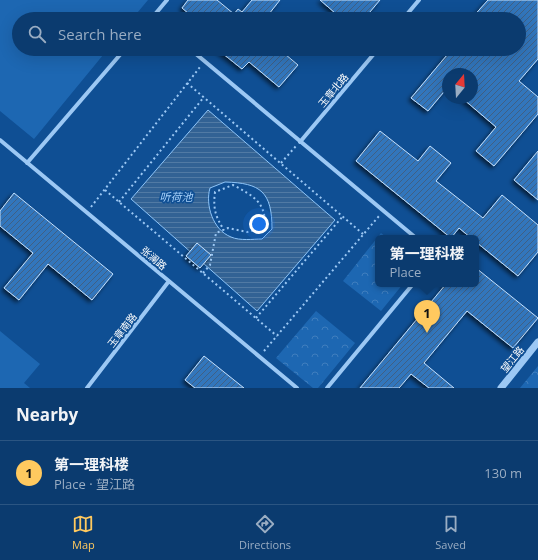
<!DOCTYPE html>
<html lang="en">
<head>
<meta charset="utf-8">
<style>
  :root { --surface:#0b3b6f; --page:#194677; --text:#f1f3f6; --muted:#9aadc3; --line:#2b5582; --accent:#ffc95f }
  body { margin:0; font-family:"Open Sans","Noto Sans SC",sans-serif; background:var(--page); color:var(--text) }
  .compass { position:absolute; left:442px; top:68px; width:36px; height:36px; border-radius:50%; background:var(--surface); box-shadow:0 4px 16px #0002; rotate:18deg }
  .you { position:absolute; left:259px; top:224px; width:14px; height:14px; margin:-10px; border:3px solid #fff; border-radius:50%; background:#1a73e8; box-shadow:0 0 0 6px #1a73e833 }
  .badge { display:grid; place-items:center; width:26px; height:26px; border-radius:50%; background:var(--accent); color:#111; font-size:13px; font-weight:700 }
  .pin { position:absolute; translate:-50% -33px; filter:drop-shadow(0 1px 2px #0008) }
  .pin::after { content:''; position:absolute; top:21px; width:14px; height:12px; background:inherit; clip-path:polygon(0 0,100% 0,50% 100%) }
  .popup { position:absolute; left:375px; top:235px; width:104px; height:52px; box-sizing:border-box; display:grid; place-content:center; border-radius:6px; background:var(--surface); filter:drop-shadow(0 1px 3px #0005); font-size:13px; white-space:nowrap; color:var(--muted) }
  .popup b { font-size:15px; color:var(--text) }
  .popup::after { content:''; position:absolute; left:50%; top:100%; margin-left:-8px; border:8px solid transparent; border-top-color:var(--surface) }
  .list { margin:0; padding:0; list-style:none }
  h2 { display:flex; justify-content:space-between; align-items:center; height:52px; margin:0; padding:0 16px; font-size:17px }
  h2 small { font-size:13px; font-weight:400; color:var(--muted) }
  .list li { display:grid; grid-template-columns:26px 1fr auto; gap:12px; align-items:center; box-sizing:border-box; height:64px; padding:0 16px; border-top:1px solid var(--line) }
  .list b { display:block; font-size:15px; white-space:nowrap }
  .list p { margin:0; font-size:13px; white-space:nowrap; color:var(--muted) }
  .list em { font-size:13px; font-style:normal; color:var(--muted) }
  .icon { flex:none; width:22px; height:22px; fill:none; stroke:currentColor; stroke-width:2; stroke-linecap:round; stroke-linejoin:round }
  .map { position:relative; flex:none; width:538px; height:388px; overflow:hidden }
  .search { position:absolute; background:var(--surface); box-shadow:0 4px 16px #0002; left:12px; right:12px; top:12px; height:44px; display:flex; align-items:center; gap:10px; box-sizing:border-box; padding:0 14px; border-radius:22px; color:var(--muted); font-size:15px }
  .sheet { height:116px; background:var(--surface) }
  nav { display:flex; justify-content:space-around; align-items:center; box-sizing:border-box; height:56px; border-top:1px solid var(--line); background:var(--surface); font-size:11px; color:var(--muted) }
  nav a { display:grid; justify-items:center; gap:2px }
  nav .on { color:var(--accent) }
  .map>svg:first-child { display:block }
  .forest { fill:url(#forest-crowns) }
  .pitch { fill:#1d67b2 }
  .water { fill:url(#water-rules); stroke:#8dc4f8; fill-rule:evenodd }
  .building { fill:url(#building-hatch); stroke:#c4e1fe; filter:url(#shadow) }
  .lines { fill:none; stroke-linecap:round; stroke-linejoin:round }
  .path { stroke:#9cc8f4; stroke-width:2; stroke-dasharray:2 3; stroke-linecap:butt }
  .minor { stroke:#9cc8f4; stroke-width:4 }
  .tertiary { stroke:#9cc8f4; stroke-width:7 }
  .labels { text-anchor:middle; stroke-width:3.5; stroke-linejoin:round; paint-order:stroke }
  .street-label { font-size:10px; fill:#fff; stroke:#0f4f94 }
  .water-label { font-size:11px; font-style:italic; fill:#a8d2fb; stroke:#0f4f94 }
</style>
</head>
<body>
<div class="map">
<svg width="538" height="388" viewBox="0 0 538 388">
  <defs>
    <pattern id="forest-crowns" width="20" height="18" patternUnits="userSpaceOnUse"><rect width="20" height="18" fill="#1d67b2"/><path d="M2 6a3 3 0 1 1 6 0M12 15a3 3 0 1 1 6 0" fill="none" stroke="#3f7ebe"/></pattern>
    <pattern id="water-rules" width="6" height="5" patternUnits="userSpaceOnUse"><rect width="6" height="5" fill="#326294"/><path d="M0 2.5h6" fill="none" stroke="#517aa4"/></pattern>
    <pattern id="building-hatch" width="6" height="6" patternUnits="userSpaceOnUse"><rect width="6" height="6" fill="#3376bc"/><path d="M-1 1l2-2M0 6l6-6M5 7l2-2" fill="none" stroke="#406184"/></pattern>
    <filter id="shadow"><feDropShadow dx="-2.5" dy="2.5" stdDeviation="2" flood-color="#0009"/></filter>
  </defs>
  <rect width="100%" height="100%" fill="#0f4f94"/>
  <path class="forest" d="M381,233L387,238H378V284H403L381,311L343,281Z
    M316,311L355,343L318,388H313L276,358Z
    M538,366V388H520Z"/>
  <path class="pitch" d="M0,0H148L132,19H19V49H108L34,139L0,111Z
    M0,331L40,364L24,383L30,388H0Z"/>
  <path class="water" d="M208,110L335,220L257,311L131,199ZM225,182C261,183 272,192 272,229L262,239C253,239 240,241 231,237C213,230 205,205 210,188Z"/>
  <path class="building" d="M188,0H217L234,14L238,9L242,12L252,0H280L265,19H195L182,8Z
    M320,0H380L364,19H342Z
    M488,0H538V59L519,81L538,97V114L494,166L476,151L496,127L462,98H472V74H448V87L428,111L411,98L452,49H519V19H471Z
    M217,49H279L298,65L279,87L249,62L242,69Z
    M380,131L418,161L430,146L451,163L436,181L483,218L502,195L538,225V252L518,276L476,242V238H471L459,228L451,238L356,161Z
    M538,151V200L514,180Z
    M14,193L113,274L92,300L48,264L19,300L4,288L33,253L0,226V211Z
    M197,243L211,255L200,268L186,256Z
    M476,268L538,318L513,348L467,311L424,363L454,388H429L411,374L399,388H360L446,284H476Z
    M204,356L244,388H195L185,380Z"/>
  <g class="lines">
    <path class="path" d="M187,83L363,234
      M281,163L296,146
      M105,190L277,336
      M119,202L204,97
      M91,207L200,67
      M203,273L210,265L216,233L228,228L247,232L264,228C268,203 252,195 233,185L215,192C213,208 215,216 224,230
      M256,318L343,216
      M264,351L379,216"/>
    <path class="minor" d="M151,19L167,0
      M403,19L419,0
      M190,49L416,238
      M0,140L297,388
      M300,142L378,49
      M27,163L125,49
      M87,388L169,281
      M327,388L413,284"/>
    <path class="tertiary" d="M501,388L538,342"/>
  </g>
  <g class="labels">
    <g class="street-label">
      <text transform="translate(333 90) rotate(-50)" y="4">玉章北路</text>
      <text transform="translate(154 258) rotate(40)" y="4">张澜路</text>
      <text transform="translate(122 330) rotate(-52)" y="4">玉章南路</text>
      <text transform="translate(512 359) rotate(-51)" y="4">望江路</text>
    </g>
    <g class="water-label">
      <text x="176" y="201">听荷池</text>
    </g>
  </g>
</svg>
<svg class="compass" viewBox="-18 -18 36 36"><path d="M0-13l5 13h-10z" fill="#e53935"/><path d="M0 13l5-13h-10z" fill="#9aadc3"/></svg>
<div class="you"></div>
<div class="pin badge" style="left:427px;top:333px">1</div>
<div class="popup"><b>第一理科楼</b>Place</div>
<div class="search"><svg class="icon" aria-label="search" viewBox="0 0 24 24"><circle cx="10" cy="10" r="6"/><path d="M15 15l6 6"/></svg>Search here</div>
</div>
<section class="sheet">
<h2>Nearby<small></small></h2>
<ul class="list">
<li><span class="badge">1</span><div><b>第一理科楼</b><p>Place · 望江路</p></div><em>130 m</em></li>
</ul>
</section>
<nav>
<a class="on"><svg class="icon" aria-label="map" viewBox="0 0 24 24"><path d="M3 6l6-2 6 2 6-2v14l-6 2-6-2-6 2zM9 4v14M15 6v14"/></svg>Map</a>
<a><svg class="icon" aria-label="directions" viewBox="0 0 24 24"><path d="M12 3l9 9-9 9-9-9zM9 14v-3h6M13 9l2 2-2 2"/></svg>Directions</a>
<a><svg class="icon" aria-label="saved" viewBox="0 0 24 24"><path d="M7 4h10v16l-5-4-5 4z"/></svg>Saved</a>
</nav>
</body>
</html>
